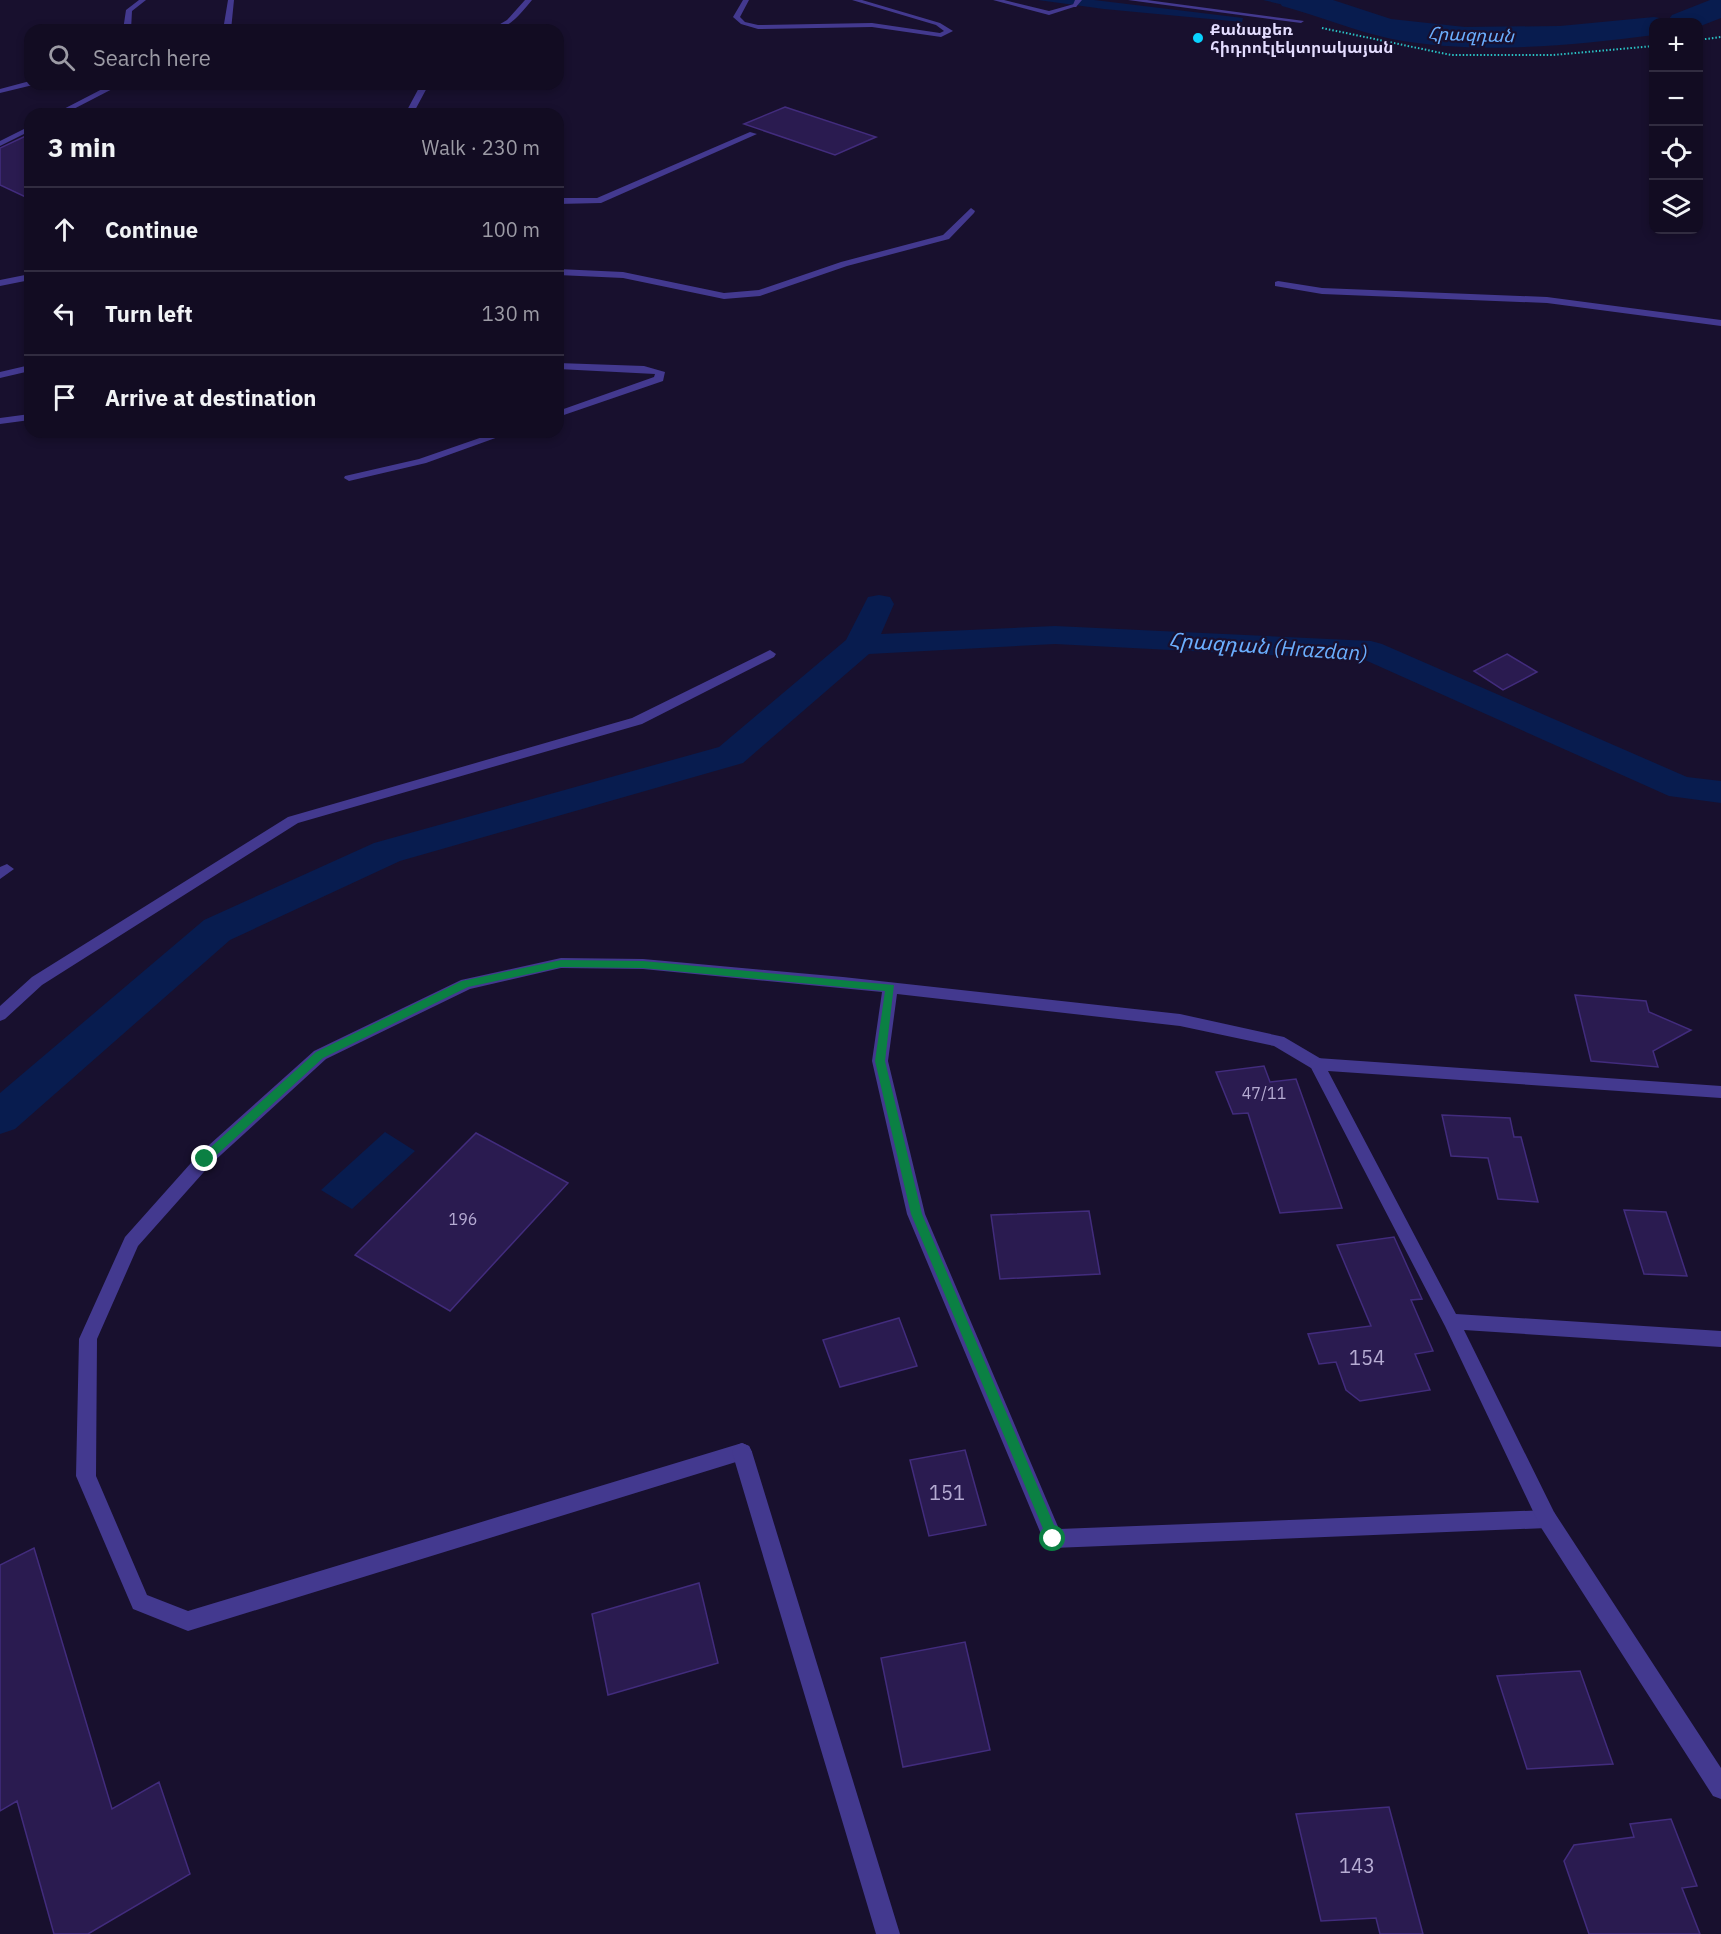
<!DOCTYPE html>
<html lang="en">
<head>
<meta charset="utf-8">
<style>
  :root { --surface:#120c22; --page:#1f1a2f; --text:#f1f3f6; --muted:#9c9ba5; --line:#312c40 }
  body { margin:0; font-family:"IBM Plex Sans","Noto Sans Armenian",sans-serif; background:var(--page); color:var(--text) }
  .controls { position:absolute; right:18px; top:18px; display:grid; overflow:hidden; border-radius:12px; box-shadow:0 3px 9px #0003 }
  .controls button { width:54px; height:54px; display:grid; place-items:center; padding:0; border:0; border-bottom:2px solid var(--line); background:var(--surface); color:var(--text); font:30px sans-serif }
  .stop { position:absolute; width:18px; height:18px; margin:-14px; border:4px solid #0b8043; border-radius:50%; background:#fff }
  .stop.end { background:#0b8043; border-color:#fff; box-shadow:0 2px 6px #0008 }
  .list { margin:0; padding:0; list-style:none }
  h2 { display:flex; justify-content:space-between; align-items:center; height:78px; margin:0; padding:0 24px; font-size:26px }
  h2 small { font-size:20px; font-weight:400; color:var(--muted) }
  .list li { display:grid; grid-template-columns:39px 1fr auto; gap:18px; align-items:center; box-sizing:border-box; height:84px; padding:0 24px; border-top:2px solid var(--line) }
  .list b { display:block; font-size:22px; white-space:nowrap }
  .list em { font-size:20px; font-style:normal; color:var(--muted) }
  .icon { flex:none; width:33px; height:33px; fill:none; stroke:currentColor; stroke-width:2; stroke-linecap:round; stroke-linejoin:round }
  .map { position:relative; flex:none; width:1721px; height:1934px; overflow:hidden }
  .search { position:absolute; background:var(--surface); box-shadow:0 3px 9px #0003; left:24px; top:24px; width:540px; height:66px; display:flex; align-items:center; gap:15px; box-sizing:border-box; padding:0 21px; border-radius:18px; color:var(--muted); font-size:22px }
  .panel { position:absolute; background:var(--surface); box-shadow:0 3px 9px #0003; left:24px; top:108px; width:540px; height:330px; border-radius:18px }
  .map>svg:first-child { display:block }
  .water { fill:#081c4f }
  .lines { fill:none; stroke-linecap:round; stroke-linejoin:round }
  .canal { fill:#081c4f; fill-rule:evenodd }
  .river { fill:#081c4f; fill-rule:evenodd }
  .building { fill:#2a1b50; stroke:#422c7d; stroke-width:1.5 }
  .path { stroke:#2ac3c6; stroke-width:2; stroke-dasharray:1.5 2; stroke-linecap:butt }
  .lane { fill:#43398f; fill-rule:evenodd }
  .street { fill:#43398f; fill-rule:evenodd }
  .route { fill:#0b8043 }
  .poi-dot { fill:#09d3ff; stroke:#18102e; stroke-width:2 }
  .labels { text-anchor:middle; stroke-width:4.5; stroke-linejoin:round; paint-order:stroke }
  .far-poi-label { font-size:16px; font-weight:bold; fill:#e4ddff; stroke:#18102e; text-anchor:start }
  .number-label { font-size:16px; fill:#b6acd3 }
  .far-water-label { font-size:18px; font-style:italic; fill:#6bafff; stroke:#18102e }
  .near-number-label { font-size:20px; fill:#b6acd3 }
  .water-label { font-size:21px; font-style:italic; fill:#6bafff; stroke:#18102e }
</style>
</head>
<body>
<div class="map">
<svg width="1721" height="1934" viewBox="0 0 1721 1934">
  <rect width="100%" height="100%" fill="#18102e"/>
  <path class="water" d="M1038,0H1094L1243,18L1242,22L1104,9Z
    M1263,0H1320L1350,15L1323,14Z
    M385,1132L415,1151L352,1209L321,1190Z"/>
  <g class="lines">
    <path class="canal" d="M879,595L890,597L894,604L881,634L1055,626L1371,641L1382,644L1687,777L1721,781V803L1669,796L1365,660L1055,644L869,654L743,763L400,861L230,940L15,1129L0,1134V1093L204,920L374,843L719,747L846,640L868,597Z"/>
    <path class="river" d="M1278,0H1333L1391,19L1465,27L1560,26L1654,17L1665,19L1667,22H1654V35C1568,46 1478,55 1392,39C1355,31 1319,16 1282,6Z
      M1710,0H1721V18L1698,27V22H1667L1672,15Z"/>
  </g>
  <path class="building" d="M785,107L876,137L835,155L744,124Z
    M30,134V199L0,185V148Z
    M1507,654L1537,672L1503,690L1474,671Z
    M1575,995L1646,1001L1649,1012L1691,1030L1653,1051L1658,1067L1591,1061Z
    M1264,1066L1270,1082L1296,1079L1342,1208L1280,1213L1248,1113L1233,1114L1216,1072Z
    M1442,1115L1510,1118L1514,1137H1521L1538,1202L1498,1199L1488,1158L1451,1156Z
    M476,1133L568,1183L450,1311L355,1255Z
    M1624,1210L1666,1212L1687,1276L1644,1274Z
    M1089,1211L1100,1274L1000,1279L991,1215Z
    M1394,1237L1422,1299L1411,1300L1433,1351L1415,1354L1430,1390L1360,1401L1346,1390L1336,1362L1319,1364L1308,1334L1371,1326L1337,1245Z
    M899,1318L917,1366L840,1387L823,1340Z
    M965,1450L986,1525L929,1536L910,1460Z
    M34,1548L112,1809L159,1782L190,1874L88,1934H54L17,1801L0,1811V1565Z
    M699,1583L718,1663L608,1695L592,1614Z
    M965,1642L990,1750L903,1767L881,1658Z
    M1580,1671L1613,1764L1527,1769L1497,1676Z
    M1389,1807L1423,1934H1380L1376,1918L1321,1921L1296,1814Z
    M1671,1819L1697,1886L1682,1888L1700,1934H1589L1564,1861L1574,1845L1634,1837L1630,1824Z"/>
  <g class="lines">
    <path class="path" d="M1322,28L1451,55H1553L1654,46
      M1698,40L1721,37"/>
    <path class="lane" d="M139,0H146L132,11L131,30H123L126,10Z
      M228,0H234L231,30H223Z
      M525,0H532C521,13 509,30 490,30L507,20Z
      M743,0H749L740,17L745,22L758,25L872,23L940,33L944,31L936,25L852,0H862L940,23L953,31L941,37L872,27L758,29L741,24L733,17Z
      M993,0H1004L1049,11L1074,4L1077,6L1049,15Z
      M30,81V84L33,85L0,93V89Z
      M112,84H122L64,114H54Z
      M421,84H429L413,114H405Z
      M30,126V131L0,146V141Z
      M750,132L757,134L601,203L558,204V198H597Z
      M971,208L975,211L974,213L949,239L847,266L760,296L724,299L623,278L558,275V269L623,272L724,293L759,290L841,262L943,235Z
      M30,274V280L0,286V280Z
      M558,363L644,366L665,372L663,381L558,417V411L654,377L655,374L558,369Z
      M30,365V371L0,378V372Z
      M30,414V420L0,424V418Z
      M497,432H512L426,463L349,481L344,478L345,476L419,459Z
      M770,650L776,654L774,657L642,724L298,823L42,985L5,1019L0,1021V1006L32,977L288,817L632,718Z
      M7,864L14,869L0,879V867Z
      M561,958L643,959L843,977L1180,1014L1284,1037L1323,1060L1325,1064L1323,1068H1311L1274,1046L1180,1026L897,994L888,1061L925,1214L1059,1529L1547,1510L1554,1512L1557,1519L1554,1526L1547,1528L1053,1548L1046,1546L907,1214L872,1061L882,992L643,969L561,968L470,989L326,1059L211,1164L138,1246L97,1339L96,1476L147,1595L188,1611L742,1443L749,1446L752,1452L749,1458L188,1631L133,1609L76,1476L79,1339L125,1237L199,1154L314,1051L461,980Z"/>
    <path class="street" d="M1075,0H1082L1076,7H1072Z
      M1128,0H1147L1304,21L1301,23Z
      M1278,281L1322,288L1547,297L1721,320V326L1547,303L1322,294L1275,286V282Z
      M1317,1058L1721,1086V1098L1328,1071L1456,1314L1721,1331V1347L1464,1330L1554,1512L1721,1768V1799L1713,1796L1540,1526L1445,1326L1309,1064L1311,1060Z
      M742,1443L749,1446L752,1452L900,1934H876L732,1452L735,1446Z"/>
  </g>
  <path class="route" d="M561,960L643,961L894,985L885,1061L922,1214L1060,1539L1058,1543L1053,1545L1049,1543L911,1214L875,1061L885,991L643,968L561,967L468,987L323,1058L209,1162H201V1156L316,1052L462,981Z"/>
  <circle class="poi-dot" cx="1198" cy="38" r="6"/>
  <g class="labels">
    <g class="far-poi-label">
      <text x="1210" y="35">Քանաքեռ<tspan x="1210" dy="18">հիդրոէլեկտրակայան</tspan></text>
    </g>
    <g class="number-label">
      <text x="1264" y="1099">47/11</text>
      <text x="463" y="1225">196</text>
    </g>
    <g class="far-water-label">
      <text transform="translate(1471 35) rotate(2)" y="6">Հրազդան</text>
    </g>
    <g class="near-number-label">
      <text x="1367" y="1365">154</text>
      <text x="947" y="1500">151</text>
      <text x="1357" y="1873">143</text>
    </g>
    <g class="water-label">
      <text transform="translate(1268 647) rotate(4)" y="7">Հրազդան (Hrazdan)</text>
    </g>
  </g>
</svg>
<div class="controls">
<button>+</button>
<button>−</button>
<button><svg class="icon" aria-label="locate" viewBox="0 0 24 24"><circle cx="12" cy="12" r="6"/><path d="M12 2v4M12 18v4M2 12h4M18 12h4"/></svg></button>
<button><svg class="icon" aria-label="layers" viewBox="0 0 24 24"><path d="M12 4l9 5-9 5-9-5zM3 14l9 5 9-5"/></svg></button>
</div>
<div class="stop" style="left:1053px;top:1539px"></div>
<div class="stop end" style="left:205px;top:1159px"></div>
<div class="search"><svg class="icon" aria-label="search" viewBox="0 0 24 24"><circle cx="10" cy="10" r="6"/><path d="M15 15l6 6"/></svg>Search here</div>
<section class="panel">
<h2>3 min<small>Walk · 230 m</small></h2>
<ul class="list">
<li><svg class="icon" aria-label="ahead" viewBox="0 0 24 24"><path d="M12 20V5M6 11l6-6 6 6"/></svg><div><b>Continue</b></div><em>100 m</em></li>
<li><svg class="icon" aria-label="left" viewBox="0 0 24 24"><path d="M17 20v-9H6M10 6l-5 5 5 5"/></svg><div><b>Turn left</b></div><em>130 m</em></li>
<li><svg class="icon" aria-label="arrive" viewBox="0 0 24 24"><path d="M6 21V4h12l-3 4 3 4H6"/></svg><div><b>Arrive at destination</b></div></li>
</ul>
</section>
</div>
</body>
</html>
